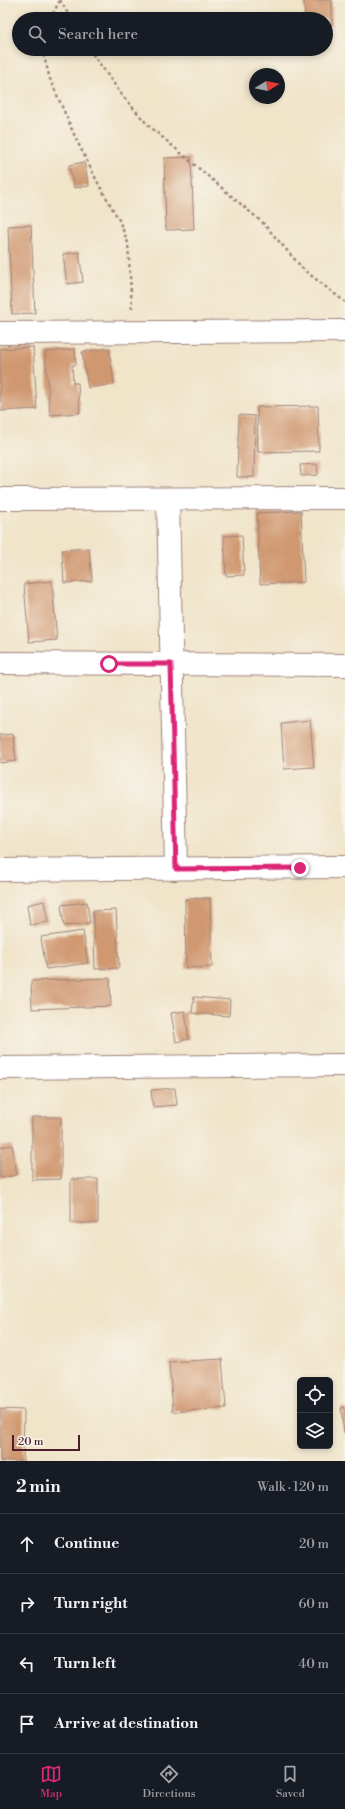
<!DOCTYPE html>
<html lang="en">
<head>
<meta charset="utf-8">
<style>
  :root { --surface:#171b24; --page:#20242c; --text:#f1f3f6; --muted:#9ea1a6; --line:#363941; --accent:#db2777 }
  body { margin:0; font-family:"Libre Bodoni",serif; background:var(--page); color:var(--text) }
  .controls { position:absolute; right:12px; bottom:12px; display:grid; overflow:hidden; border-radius:6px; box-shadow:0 2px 6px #0003 }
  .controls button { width:36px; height:36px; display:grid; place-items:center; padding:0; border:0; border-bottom:1px solid var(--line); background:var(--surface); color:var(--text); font:20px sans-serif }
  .compass { position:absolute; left:249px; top:68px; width:36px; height:36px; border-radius:50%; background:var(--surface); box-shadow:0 2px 6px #0003; rotate:80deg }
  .scale { position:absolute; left:12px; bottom:10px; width:68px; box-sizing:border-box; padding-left:4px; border:2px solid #4a1f2b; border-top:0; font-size:11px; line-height:14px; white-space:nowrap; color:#4a1f2b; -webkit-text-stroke:3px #f7f3e8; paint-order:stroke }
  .stop { position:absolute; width:12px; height:12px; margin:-9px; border:3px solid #db2777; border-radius:50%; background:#fff }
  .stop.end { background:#db2777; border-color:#fff; box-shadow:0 1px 4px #0008 }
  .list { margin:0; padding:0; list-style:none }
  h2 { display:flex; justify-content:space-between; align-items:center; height:52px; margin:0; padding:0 16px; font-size:17px }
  h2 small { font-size:13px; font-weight:400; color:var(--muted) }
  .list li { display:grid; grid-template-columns:26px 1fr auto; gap:12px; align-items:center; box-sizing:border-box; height:60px; padding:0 16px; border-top:1px solid var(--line) }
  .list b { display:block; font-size:15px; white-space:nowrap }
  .list em { font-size:13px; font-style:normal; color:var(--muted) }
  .icon { flex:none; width:22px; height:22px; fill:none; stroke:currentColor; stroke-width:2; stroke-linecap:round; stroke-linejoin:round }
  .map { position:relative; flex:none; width:345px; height:1461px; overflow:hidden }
  .search { position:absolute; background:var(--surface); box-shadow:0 2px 6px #0003; left:12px; right:12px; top:12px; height:44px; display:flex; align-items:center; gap:10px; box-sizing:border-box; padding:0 14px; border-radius:22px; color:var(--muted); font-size:15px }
  .sheet { height:292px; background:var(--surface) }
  nav { display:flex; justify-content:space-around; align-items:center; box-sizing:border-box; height:56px; border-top:1px solid var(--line); background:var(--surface); font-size:11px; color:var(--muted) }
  nav a { display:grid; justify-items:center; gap:2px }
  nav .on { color:var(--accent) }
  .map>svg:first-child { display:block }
  .building { fill:#d09871 }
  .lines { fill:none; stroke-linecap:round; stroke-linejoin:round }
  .street-casing { stroke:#9d827a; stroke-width:24 }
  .path { stroke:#9d827a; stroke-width:2.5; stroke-dasharray:3 3; stroke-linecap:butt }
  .street { stroke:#fff; stroke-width:22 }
  .route { stroke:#db2777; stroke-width:5 }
</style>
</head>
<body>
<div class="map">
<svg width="345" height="1461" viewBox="0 0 345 1461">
  <rect width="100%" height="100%" fill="#f7f3e8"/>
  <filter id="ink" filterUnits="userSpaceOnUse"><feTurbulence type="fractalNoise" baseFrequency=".025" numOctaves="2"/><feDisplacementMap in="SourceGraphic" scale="8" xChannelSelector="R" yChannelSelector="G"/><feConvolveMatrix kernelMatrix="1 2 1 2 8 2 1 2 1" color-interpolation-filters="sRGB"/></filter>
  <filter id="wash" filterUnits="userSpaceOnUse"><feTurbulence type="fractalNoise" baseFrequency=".012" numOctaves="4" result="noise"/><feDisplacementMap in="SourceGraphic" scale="16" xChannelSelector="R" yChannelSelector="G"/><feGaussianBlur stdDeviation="0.9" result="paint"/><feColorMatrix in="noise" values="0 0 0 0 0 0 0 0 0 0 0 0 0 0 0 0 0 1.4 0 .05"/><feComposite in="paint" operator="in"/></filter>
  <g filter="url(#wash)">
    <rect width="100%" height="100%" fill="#f0e4c9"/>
    <g id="blocks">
      <path class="building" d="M304,0H332V25H326V19H305Z
        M191,157L194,229L166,230L164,158Z
        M84,162L89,186L74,188L69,165Z
        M31,225L35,313L12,314L8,226Z
        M79,252L83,282L67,284L63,254Z
        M33,347L37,409L0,411V349Z
        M109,348L114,384L88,388L82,352Z
        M75,349L76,365H72L73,383H78L80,413L50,415L45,352Z
        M318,406L319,451L258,452L257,407Z
        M239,415L255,416L254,477H237Z
        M317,464L318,475L301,476L300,465Z
        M301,511L304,582L260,584L257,513Z
        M242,535L244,575L226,576L224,536Z
        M89,548L92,581L64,583L62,550Z
        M52,581L57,640L29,642L24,584Z
        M310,720L314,767L284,769L281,723Z
        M13,734L16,761L0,763V735Z
        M210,898L212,967L186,968L185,899Z
        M44,901L48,922L30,925L27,905Z
        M87,902L90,923L64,926L61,905Z
        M116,910L119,968L95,969L93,911Z
        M83,931L88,963L46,969L41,937Z
        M110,978L111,1006L32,1009L31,981Z
        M194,997L230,1000L229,1016L192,1013Z
        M185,1011L189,1039L176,1042L171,1013Z
        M175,1088L177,1105L153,1107L151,1090Z
        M32,1117H61V1179L32,1180Z
        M12,1145L17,1175L0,1178V1147Z
        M71,1179H98V1223H71Z
        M222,1359L226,1408L173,1412L169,1362Z
        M345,1407V1433H344L341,1408Z
        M0,1409L24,1410L23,1461H0Z"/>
    </g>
  </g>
  <g filter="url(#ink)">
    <use href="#blocks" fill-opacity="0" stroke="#9d827a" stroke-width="1"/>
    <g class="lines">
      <defs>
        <path id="street" d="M0,333L345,331
          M0,499L345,498
          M168,499L176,869
          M0,663L345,665
          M0,870L345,867
          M0,1068L345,1065"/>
      </defs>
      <use href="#street" class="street-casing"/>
      <path class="path" d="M60,0L71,19
        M50,19L60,0
        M42,49L50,79L76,139L98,183L119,220L128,243L132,309
        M89,49L122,95L148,125L263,223L304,270L345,302"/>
      <use href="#street" class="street"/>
    </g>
  </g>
  <g class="lines" filter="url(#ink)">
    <path class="route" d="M109,664H171L176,869L300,868"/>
  </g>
</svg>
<div class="controls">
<button><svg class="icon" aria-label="locate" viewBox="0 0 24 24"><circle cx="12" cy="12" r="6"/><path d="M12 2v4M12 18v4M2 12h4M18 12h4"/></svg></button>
<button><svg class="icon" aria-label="layers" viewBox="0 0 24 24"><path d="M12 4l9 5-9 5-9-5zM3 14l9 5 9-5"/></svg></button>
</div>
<svg class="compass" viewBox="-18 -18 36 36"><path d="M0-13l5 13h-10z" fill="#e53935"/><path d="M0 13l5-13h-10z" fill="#9ea1a6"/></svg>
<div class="scale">20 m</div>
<div class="stop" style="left:109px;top:664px"></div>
<div class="stop end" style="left:300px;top:868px"></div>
<div class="search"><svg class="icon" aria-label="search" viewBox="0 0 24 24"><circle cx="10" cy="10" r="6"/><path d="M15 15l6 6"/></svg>Search here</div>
</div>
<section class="sheet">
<h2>2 min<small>Walk · 120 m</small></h2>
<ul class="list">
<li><svg class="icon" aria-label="ahead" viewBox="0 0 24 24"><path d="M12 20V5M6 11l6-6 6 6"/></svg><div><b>Continue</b></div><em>20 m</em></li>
<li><svg class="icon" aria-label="right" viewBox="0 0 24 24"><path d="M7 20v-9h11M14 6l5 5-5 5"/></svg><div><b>Turn right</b></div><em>60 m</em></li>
<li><svg class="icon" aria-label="left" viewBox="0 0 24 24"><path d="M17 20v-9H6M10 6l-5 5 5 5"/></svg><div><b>Turn left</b></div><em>40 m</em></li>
<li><svg class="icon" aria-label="arrive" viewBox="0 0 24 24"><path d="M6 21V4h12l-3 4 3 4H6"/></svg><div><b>Arrive at destination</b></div></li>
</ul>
</section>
<nav>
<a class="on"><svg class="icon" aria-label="map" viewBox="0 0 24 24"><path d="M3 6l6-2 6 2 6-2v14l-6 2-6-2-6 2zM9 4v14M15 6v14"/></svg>Map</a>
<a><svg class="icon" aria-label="directions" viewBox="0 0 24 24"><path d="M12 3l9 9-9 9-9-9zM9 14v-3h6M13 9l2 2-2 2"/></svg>Directions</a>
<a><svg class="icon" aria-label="saved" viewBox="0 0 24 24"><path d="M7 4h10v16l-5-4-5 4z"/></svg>Saved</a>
</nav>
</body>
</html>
